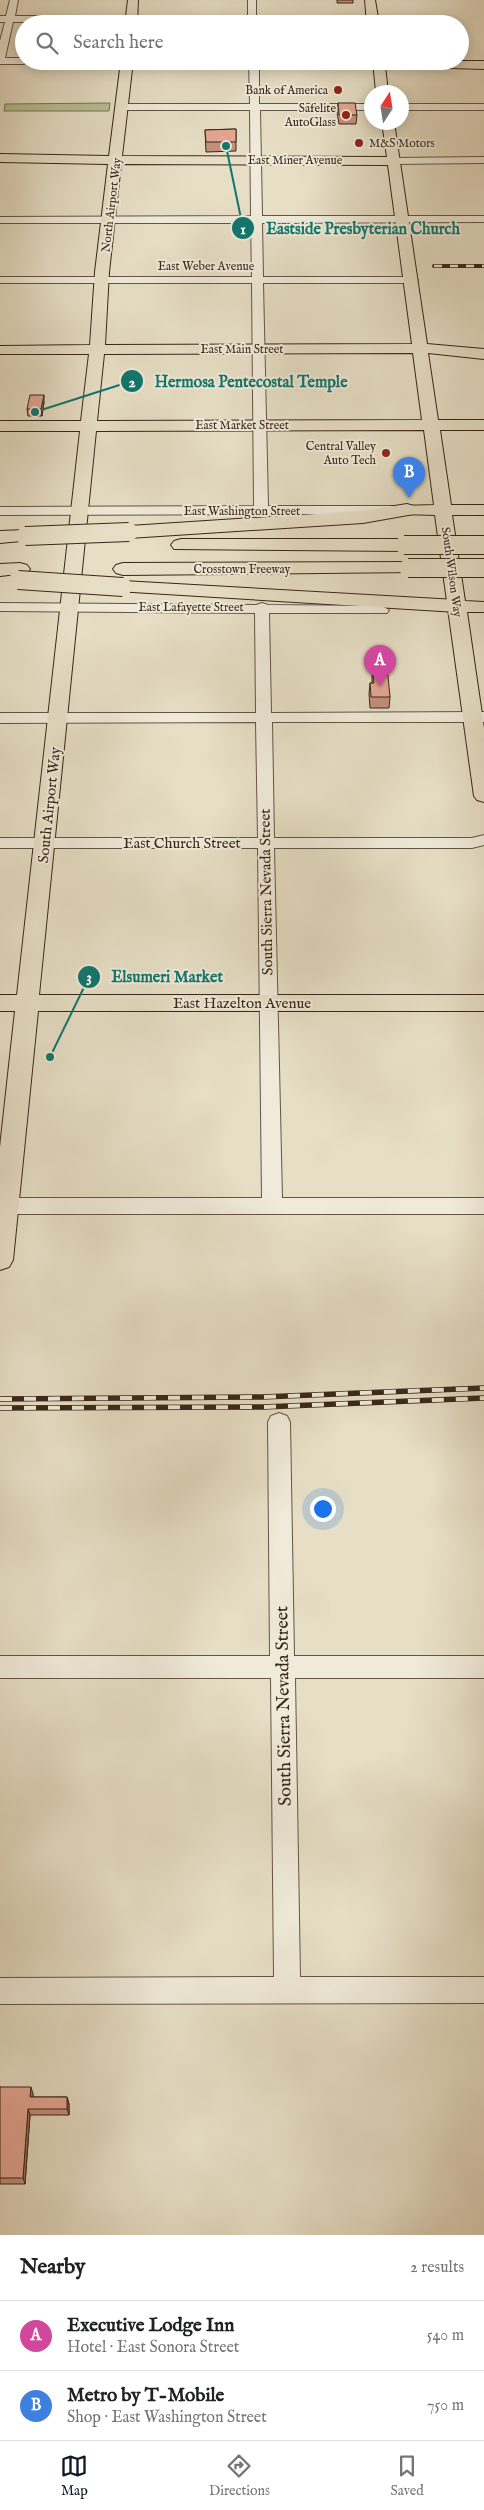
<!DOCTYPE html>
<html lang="en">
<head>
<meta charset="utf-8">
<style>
  :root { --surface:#fff; --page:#f6f6f6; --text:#202124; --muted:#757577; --line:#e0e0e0; --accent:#111827 }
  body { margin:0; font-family:"IM FELL English",serif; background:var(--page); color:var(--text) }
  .compass { position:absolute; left:364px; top:85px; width:45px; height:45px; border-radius:50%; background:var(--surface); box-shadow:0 2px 12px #0003; rotate:12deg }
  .you { position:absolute; left:322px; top:1508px; width:18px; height:18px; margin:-12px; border:4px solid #fff; border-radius:50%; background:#1a73e8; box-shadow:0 0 0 8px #1a73e833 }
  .badge { display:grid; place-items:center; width:32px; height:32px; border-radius:50%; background:var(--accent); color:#fff; font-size:16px; font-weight:700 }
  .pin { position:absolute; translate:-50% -41px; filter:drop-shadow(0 1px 2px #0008) }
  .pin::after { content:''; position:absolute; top:26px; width:18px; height:15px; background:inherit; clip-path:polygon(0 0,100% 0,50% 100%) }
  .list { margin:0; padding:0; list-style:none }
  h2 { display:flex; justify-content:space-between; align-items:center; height:65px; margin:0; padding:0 20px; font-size:21px }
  h2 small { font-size:16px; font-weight:400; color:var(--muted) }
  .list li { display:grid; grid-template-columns:32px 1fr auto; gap:15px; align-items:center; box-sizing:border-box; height:70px; padding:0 20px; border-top:1px solid var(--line) }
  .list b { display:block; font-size:19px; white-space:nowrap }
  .list p { margin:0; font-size:16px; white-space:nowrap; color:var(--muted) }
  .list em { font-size:16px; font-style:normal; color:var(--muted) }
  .icon { flex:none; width:28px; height:28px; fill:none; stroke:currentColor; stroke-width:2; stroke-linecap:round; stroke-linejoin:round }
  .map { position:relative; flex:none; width:484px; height:2235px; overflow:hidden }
  .search { position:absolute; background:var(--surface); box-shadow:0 2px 12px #0003; left:15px; right:15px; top:15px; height:55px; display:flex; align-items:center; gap:12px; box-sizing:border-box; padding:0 18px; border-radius:28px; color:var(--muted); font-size:19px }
  .sheet { height:205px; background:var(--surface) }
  nav { display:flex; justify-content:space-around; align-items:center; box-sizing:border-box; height:70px; border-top:1px solid var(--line); background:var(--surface); font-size:14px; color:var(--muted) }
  nav a { display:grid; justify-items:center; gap:2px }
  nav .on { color:var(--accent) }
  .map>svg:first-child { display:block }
  .green { fill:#b8c092; stroke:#787456 }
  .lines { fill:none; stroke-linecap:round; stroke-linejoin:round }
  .minor-casing { stroke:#645544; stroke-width:2 }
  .major-casing { stroke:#392719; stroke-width:2 }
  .highway-casing { stroke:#392719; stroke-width:2 }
  .minor { fill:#efead9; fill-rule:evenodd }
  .major { fill:#e6dec5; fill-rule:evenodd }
  .highway { fill:#e6dec5; fill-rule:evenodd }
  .rail-far1-casing { stroke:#392719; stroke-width:4 }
  .rail-casing { stroke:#392719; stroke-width:5.5 }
  .rail-far1 { stroke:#efead9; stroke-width:2.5; stroke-dasharray:8; stroke-linecap:butt }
  .rail { stroke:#efead9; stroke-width:4; stroke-dasharray:12; stroke-linecap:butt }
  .highway-bridge-casing { stroke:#392719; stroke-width:20; stroke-linecap:butt }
  .highway-bridge { stroke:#e6dec5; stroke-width:18 }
  .wall { fill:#c5907e; stroke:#392719 }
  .shaded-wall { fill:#a07567; stroke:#392719 }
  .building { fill:#e5a793; stroke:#392719 }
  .poi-dot { fill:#8f2418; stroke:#efead9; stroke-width:2 }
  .labels { text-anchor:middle; stroke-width:4; stroke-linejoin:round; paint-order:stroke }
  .far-poi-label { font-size:12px; fill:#392719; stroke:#efead9; text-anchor:end }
  .far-street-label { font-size:12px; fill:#392719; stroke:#efead9 }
  .street-label { font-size:15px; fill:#392719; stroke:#efead9 }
  .near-street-label { font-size:18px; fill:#392719; stroke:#efead9 }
  .leader { fill:none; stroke:#0f766e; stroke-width:2 }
  .callout-dot { fill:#0f766e; stroke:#efead9; stroke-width:2 }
  .mark-label { font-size:15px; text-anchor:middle; font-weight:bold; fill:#fff }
  .callout-label { font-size:16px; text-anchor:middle; font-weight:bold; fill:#0f766e; stroke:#efead9; stroke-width:4; stroke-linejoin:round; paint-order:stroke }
</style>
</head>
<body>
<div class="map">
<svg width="484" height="2235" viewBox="0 0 484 2235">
  <rect width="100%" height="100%" fill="#e6dec5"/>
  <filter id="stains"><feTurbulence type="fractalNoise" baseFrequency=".004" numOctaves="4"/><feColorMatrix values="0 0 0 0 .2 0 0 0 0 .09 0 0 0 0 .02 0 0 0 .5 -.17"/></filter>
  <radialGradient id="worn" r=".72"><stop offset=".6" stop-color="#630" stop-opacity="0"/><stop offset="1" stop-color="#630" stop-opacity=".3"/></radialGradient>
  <path class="green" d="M110,103L109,111H4L5,104Z"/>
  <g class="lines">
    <defs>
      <path id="minor" d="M10,0H18L15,16H248V0H256V16H373L377,19L373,22H256V24H248V22H13L5,58H24V61H28L24,64H0V41L5,22H0V16H6Z
        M91,61H203L199,64H95Z
        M249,61H259V104H372V110H260L262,216H484V222L262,223L263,277H412L418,280L412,283H263L268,506H393L400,510L393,514L0,515V507L254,506L252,283H0V277H252L251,223H0V217L251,216L250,110H122L117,107L122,104H250Z
        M261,61H383L384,62L379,65L265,64Z
        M402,104H484V110H402Z
        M484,157V163L394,164L389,161L394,158Z
        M0,603L256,605L262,603L268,605L382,606L389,610L387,613H269L271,713L484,712V722H272L274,838H472L484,835V845L472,848H274L282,1198H484V1214H0V1198H262L258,848H0V838H258L256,722L0,723V713H256L255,613L0,611Z
        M279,1413L287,1416L290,1422L294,1656H484V1678H295L300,1977H484V2003L0,2004V1978L274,1977L271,1678H0V1656H270L268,1422L271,1416Z"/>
      <path id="major" d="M128,0H138L137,24H125Z
        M365,0H375L379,24H367Z
        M121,61H133L122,156L387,157L382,122H394L427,344L484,349V359L428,353L438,420H484V430H440L451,505H484V515H452L465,601L484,602V612H467L484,728V802L477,800L474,796L435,515L401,514L399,510L401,506L434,505L424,430L96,431L39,995H484V1011H38L13,1260L9,1267L0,1270V1147L15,1011H0V995H17L80,431H0V421H81L89,354H0V346L90,345L95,272L108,164L0,162V154L109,156ZM121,164L388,165L412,344L105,345L109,272ZM413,353L422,420L97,421L104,354Z
        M373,61H484V69L385,66L388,92H376Z"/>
      <path id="highway" d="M407,504L414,506L417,510L414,514L363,523L129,538L122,536L119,532L122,528L129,526L363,511Z
        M25,530L32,532L35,536L32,540L0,543V531Z
        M181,539H404L411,541L414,545L411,549L404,551L174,549L171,545L174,541Z
        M408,562L415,564L418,568L415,572L123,575L116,573L113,569L116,565L123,563Z
        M20,563L27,565L30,569L27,573L0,576V564Z
        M123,581L457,600L464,602L467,606L464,610L457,612L116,591L113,587L116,583Z"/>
    </defs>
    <use href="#minor" class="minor-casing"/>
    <use href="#major" class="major-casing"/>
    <use href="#highway" class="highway-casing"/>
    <use href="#minor" class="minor"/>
    <use href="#major" class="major"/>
    <use href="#highway" class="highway"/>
    <defs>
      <path id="rail-far1" d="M434,266H484"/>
      <path id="rail" d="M0,1399L262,1397L484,1388
        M0,1408L263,1407L484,1398"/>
    </defs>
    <use href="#rail-far1" class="rail-far1-casing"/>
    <use href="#rail" class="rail-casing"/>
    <use href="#rail-far1" class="rail-far1"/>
    <use href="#rail" class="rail"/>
    <defs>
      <path id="highway-bridge" d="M25,536L129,532
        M404,545H484
        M408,568H484
        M18,580L123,587"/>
    </defs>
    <use href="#highway-bridge" class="highway-bridge-casing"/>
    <use href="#highway-bridge" class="highway-bridge"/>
  </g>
  <path class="wall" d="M337,0H353V3H337Z
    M338,103L357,115L356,124H339L337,112Z
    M236,129V151L206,152L205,130Z
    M44,402L42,416H28L27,409Z
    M372,666L390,697L389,708H370L369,694L370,683H372Z
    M0,2087L33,2094V2097H67L69,2104V2115H30L25,2184H0Z"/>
  <path class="shaded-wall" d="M44,395V402L42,416L41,409Z
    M31,2087L33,2094V2104L30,2097Z
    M67,2097L69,2104V2115L67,2109Z
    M28,2109L30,2115L25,2184L23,2178Z"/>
  <path class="building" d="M338,103H355L357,115H339Z
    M236,129V142H206L205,130Z
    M30,395H44L41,409H27Z
    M372,666H387L390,697H371L370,683H374Z
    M0,2087H31L30,2097H67V2109H28L23,2178H0Z"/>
  <g class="poi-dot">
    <circle cx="338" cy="90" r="5"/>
    <circle cx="346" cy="115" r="5"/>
    <circle cx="359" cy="143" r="5"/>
    <circle cx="386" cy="453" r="5"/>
  </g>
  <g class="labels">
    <g class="far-poi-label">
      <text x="328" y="94">Bank of America</text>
      <text x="336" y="112">Safelite<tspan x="336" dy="14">AutoGlass</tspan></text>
      <text x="369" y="147" text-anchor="start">M&amp;S Motors</text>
      <text x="376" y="450">Central Valley<tspan x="376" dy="14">Auto Tech</tspan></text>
    </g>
    <g class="far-street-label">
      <text x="295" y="164">East Miner Avenue</text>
      <text transform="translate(111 205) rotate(-83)" y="4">North Airport Way</text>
      <text x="206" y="270">East Weber Avenue</text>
      <text x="242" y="353">East Main Street</text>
      <text x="242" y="429">East Market Street</text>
      <text x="242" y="515">East Washington Street</text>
      <text x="242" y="573">Crosstown Freeway</text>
      <text transform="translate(452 572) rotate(82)" y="4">South Wilson Way</text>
      <text x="191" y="611">East Lafayette Street</text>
    </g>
    <g class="street-label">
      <text transform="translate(49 805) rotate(-84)" y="5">South Airport Way</text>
      <text x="182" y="848">East Church Street</text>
      <text transform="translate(266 892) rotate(-91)" y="5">South Sierra Nevada Street</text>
      <text x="242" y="1008">East Hazelton Avenue</text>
    </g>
    <g class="near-street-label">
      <text transform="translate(283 1706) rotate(-91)" y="6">South Sierra Nevada Street</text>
    </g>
  </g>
  <path class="leader" d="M226 146L243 228M35 412L132 381M50 1057L89 977"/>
  <g class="callout-dot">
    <circle cx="226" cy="146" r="5"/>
    <circle cx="35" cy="412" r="5"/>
    <circle cx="50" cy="1057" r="5"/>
    <circle cx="243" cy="228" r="12"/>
    <circle cx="132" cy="381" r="12"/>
    <circle cx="89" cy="977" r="12"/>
  </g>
  <g class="mark-label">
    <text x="243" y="234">1</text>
    <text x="132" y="387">2</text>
    <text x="89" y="982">3</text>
  </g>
  <g class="callout-label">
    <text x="363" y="234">Eastside Presbyterian Church</text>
    <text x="251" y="387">Hermosa Pentecostal Temple</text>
    <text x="167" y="982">Elsumeri Market</text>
  </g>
  <rect width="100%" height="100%" filter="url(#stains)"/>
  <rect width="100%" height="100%" fill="url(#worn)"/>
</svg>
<svg class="compass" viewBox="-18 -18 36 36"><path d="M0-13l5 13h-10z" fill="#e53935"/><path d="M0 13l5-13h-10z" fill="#757577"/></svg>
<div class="you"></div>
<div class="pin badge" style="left:380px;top:686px;background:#d1479c">A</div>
<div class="pin badge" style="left:409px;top:498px;background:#3f7fe0">B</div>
<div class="search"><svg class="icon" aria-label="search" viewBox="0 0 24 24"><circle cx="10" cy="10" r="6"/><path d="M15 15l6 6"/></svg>Search here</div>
</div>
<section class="sheet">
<h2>Nearby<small>2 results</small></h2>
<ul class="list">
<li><span class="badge" style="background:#d1479c">A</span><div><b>Executive Lodge Inn</b><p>Hotel · East Sonora Street</p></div><em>540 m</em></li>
<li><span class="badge" style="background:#3f7fe0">B</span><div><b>Metro by T-Mobile</b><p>Shop · East Washington Street</p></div><em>750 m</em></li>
</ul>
</section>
<nav>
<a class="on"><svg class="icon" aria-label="map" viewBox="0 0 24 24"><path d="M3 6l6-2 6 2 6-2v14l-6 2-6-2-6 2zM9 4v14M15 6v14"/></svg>Map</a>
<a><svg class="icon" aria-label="directions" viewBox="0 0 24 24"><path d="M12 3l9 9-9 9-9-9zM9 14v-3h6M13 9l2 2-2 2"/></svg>Directions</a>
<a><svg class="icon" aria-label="saved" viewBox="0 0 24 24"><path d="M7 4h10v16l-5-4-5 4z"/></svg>Saved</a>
</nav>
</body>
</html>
